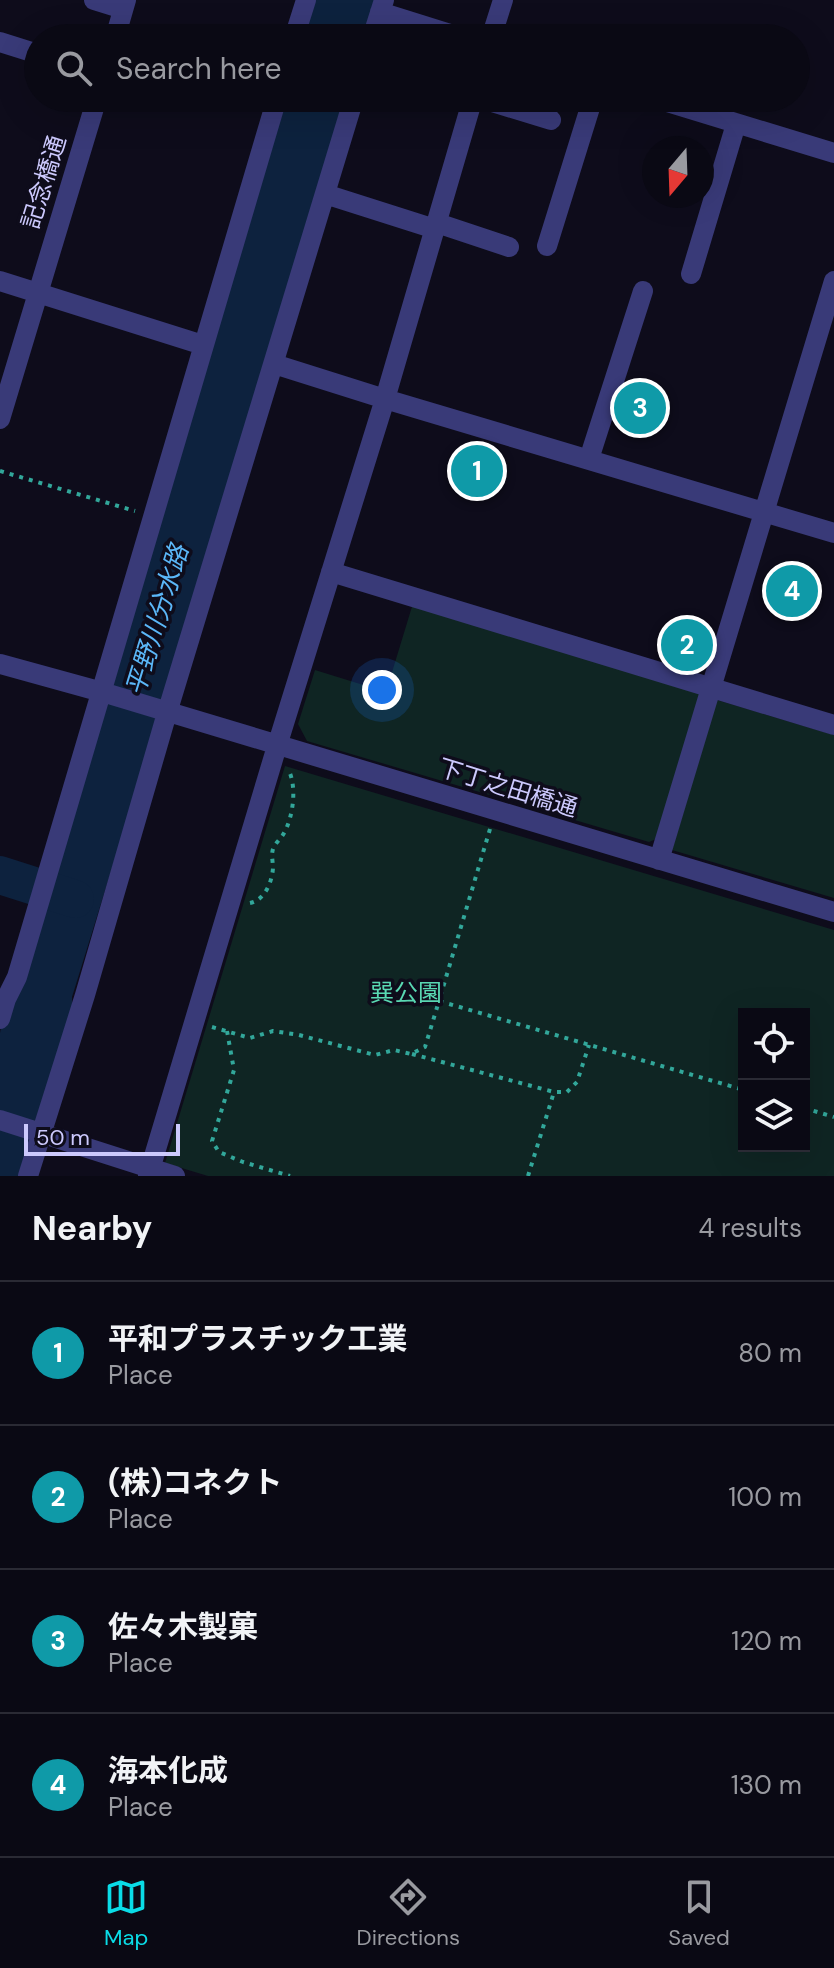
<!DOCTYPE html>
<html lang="en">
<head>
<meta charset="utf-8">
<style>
  :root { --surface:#0a0914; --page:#181722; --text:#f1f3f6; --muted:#999aa0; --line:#2a2a34; --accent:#0adce7 }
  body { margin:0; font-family:"DM Sans","Noto Sans JP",sans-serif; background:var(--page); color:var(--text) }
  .controls { position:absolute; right:24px; bottom:24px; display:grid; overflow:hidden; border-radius:0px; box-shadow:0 8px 32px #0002 }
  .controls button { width:72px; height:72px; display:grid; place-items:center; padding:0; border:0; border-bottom:2px solid var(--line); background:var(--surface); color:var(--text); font:40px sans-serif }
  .compass { position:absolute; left:642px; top:136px; width:72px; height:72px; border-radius:50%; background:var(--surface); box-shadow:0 8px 32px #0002; rotate:199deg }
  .scale { position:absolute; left:24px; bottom:20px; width:156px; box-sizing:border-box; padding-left:8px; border:4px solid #ccc9fd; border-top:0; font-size:22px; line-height:28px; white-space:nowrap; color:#ccc9fd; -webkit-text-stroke:6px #0e0c1b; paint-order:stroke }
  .you { position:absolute; left:382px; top:690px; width:28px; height:28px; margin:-20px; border:6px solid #fff; border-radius:50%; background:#1a73e8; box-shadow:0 0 0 12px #1a73e833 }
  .badge { display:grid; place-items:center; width:52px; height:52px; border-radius:50%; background:var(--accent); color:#fff; font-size:26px; font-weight:700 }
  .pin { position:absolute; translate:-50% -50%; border:4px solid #fff; box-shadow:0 2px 8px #0006 }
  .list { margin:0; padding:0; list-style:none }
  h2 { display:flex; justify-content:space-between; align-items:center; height:104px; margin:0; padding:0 32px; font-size:34px }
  h2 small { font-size:26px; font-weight:400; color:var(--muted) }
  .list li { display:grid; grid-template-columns:52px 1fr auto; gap:24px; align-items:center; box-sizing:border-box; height:144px; padding:0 32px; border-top:2px solid var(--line) }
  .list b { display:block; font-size:30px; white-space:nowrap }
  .list p { margin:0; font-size:26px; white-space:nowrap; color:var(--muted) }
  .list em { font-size:26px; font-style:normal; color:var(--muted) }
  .icon { flex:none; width:44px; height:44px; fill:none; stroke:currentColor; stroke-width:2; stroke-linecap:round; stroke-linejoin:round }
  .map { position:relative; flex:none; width:834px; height:1176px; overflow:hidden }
  .search { position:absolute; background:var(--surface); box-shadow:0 8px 32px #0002; left:24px; right:24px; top:24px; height:88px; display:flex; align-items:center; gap:20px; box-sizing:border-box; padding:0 28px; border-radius:44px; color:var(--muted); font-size:30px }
  .sheet { height:680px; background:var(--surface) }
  nav { display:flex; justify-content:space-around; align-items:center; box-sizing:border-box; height:112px; border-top:2px solid var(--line); background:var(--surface); font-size:22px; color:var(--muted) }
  nav a { display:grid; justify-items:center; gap:4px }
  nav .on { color:var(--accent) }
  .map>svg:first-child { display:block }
  .green { fill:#0f2523; fill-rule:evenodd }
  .water { fill:#0d223e }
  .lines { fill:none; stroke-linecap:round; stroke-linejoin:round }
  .river { stroke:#0d223e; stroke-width:38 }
  .path { stroke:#32a79a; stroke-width:4; stroke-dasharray:4 6; stroke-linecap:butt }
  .minor { stroke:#393a78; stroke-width:20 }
  .labels { text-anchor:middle; stroke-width:7; stroke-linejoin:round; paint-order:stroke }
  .street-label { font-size:24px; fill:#ccc9fd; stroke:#0e0c1b }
  .park-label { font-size:24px; fill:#59d8b2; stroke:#0e0c1b }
  .water-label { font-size:26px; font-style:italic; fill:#5bb7f8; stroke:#0e0c1b }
</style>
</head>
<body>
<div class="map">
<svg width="834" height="1176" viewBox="0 0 834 1176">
  <rect width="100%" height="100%" fill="#0e0c1b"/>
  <path class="green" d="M414,600L702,688L656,839L649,842L307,741L298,724L315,670L386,692Z
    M717,700L834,735V898L672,850Z
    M285,766L834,930V1176H208L165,1163ZM744,1014H804V1146H744Z"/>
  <path class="water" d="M315,0H375L364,38H304Z
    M286,98H346L157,723L72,997L73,1017L20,1176H0V1033L2,1023Z"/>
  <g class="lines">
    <path class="river" d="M0,875L75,899"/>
    <path class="path" d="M0,471L135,511
      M490,829L439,1001L744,1090
      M250,903C265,900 272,882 273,868C273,862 271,855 273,849C275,843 281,839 284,833C293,817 297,788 289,771
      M212,1027L250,1038L273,1031L299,1035L375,1055L394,1050L411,1054L425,1047L439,1001
      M227,1031L234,1070L212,1141L219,1152L243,1162L290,1176
      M412,1054L554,1092H567L577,1082L589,1045
      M804,1108L834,1117
      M528,1176L554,1092"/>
    <path class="minor" d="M94,0L123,9
      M380,12L463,38
      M115,38L126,0
      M294,38L306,0
      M372,38L384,0
      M491,38L503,0
      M0,42L38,54
      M479,98L551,120
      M654,98L834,153
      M325,194L435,229
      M437,223L509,247
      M547,246L593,98
      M691,274L736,124
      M0,281L203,345
      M274,364L385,399L834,533
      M0,419L97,98
      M589,459L643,291
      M331,572L834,725
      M0,664L102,692L834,912
      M659,860L834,281
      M0,1019L6,999L17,977L277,98
      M0,1120L175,1176
      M28,1176L85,995L167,713L354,98
      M148,1176L277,746L385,399L473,98"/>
  </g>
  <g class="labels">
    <g class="street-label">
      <text transform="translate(44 182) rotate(-73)" y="8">記念橋通</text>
      <text transform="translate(508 788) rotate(17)" y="8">下丁之田橋通</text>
    </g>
    <g class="park-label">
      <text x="406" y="1001">巽公園</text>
    </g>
    <g class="water-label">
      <text transform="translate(157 620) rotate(-73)" y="9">平野川分水路</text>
    </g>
  </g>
</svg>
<div class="controls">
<button><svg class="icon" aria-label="locate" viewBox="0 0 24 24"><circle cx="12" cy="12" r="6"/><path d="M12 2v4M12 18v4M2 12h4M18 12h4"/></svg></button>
<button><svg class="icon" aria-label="layers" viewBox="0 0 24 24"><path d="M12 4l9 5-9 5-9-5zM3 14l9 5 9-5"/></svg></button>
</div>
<svg class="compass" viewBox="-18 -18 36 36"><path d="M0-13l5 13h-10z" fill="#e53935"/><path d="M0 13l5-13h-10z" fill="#999aa0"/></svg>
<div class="scale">50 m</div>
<div class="you"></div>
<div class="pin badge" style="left:477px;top:471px;background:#0f9aa8">1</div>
<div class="pin badge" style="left:687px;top:645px;background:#0f9aa8">2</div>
<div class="pin badge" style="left:640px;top:408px;background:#0f9aa8">3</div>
<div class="pin badge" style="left:792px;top:591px;background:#0f9aa8">4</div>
<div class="search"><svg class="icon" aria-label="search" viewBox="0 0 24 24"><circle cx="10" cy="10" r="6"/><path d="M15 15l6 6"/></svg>Search here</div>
</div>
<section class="sheet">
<h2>Nearby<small>4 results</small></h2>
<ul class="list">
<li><span class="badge" style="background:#0f9aa8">1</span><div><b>平和プラスチック工業</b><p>Place</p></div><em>80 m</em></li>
<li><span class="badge" style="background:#0f9aa8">2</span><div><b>(株)コネクト</b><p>Place</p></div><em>100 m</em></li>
<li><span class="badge" style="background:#0f9aa8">3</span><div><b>佐々木製菓</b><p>Place</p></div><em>120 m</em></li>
<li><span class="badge" style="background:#0f9aa8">4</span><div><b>海本化成</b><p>Place</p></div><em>130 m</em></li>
</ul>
</section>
<nav>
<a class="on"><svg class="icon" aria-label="map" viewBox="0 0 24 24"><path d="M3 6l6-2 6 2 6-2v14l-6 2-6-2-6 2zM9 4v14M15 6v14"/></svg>Map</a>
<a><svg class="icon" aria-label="directions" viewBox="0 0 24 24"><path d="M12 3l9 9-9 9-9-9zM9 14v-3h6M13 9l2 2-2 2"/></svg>Directions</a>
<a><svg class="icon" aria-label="saved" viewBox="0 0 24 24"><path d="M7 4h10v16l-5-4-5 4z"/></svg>Saved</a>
</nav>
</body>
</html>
